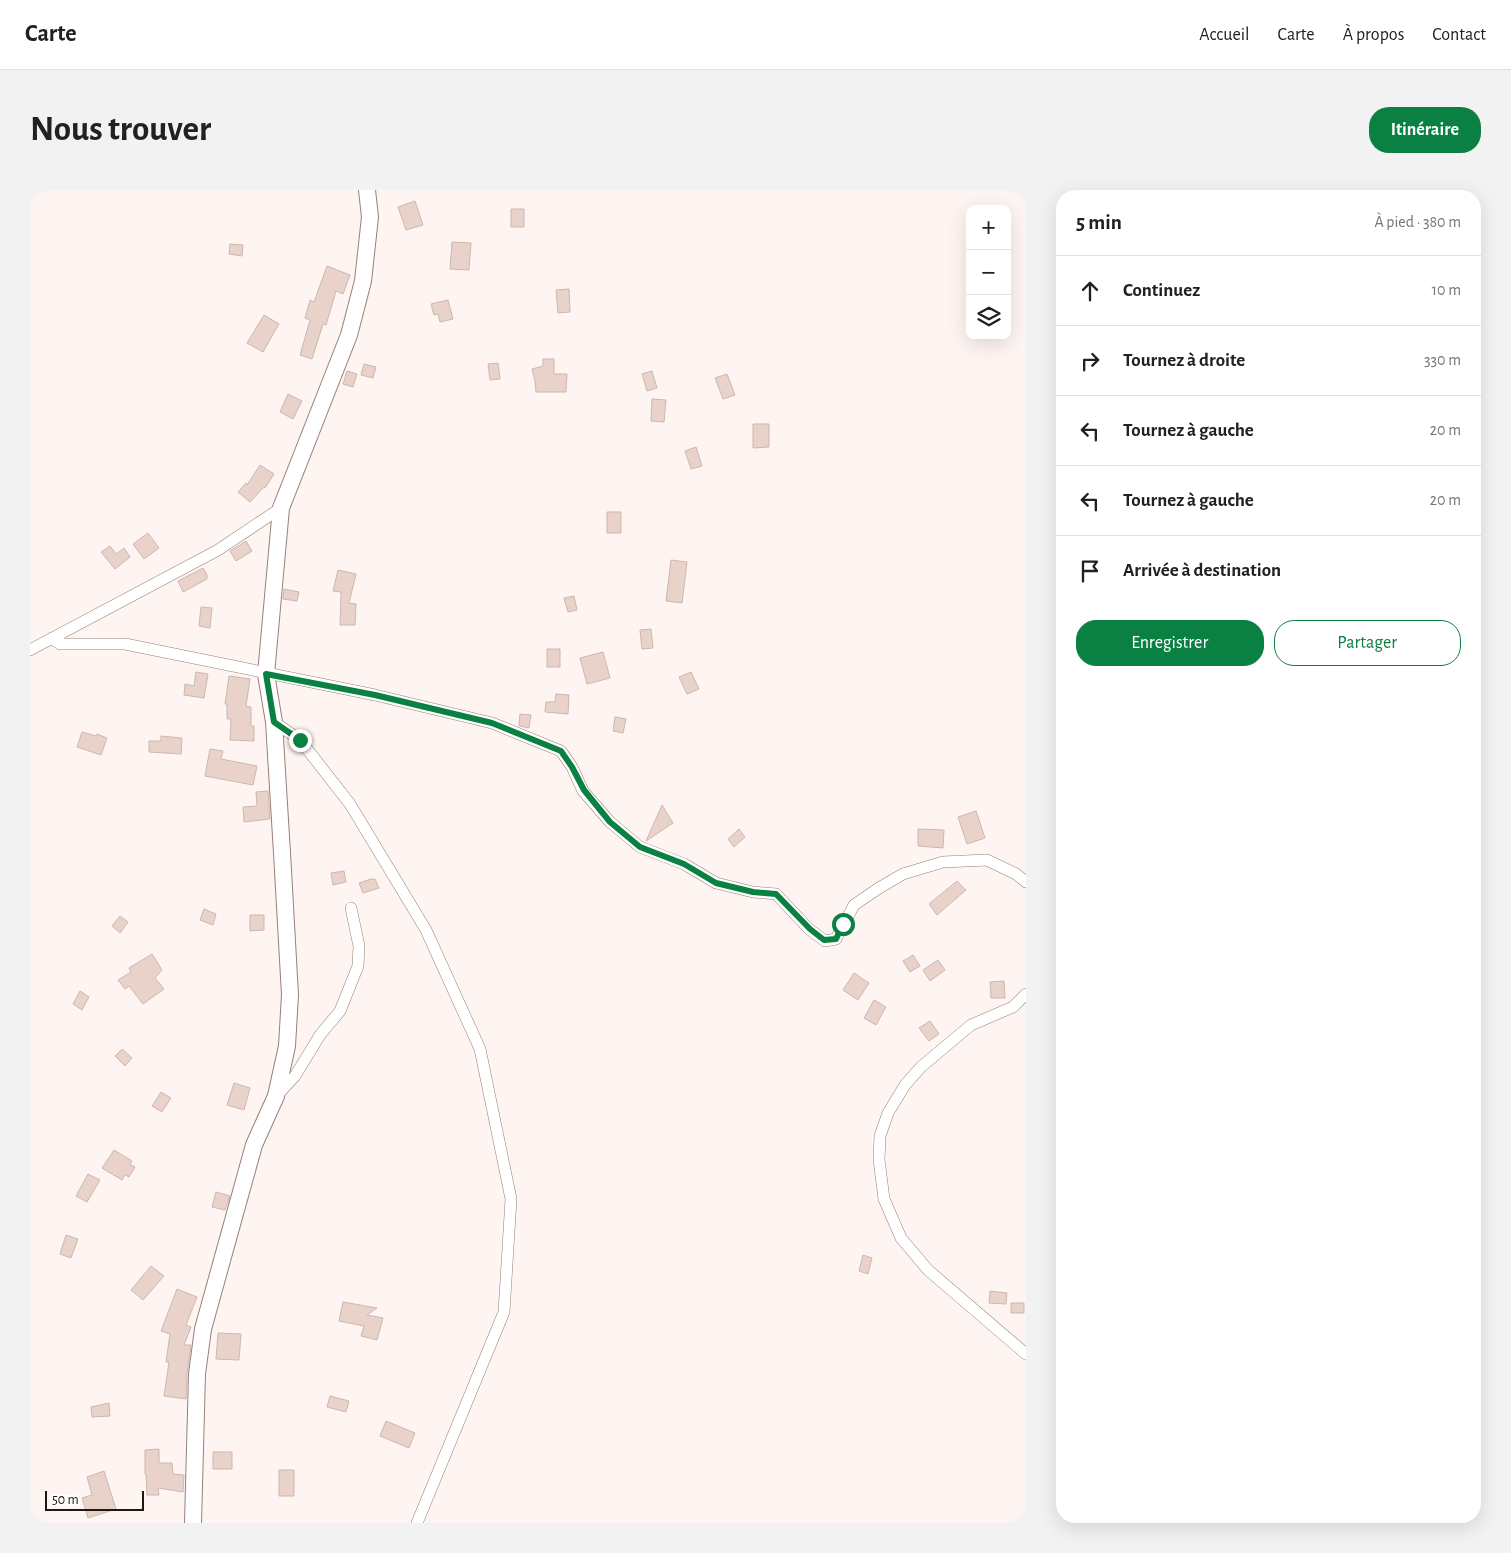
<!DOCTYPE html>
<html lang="fr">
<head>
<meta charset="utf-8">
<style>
  :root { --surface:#fff; --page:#f2f2f2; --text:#202124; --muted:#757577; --line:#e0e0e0; --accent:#0b8043 }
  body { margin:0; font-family:"Alegreya Sans",sans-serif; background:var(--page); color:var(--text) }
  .controls { position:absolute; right:15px; top:15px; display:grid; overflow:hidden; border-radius:10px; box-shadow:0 5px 20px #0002 }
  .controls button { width:45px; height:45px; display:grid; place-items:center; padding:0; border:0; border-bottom:1px solid var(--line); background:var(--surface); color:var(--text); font:25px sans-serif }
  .scale { position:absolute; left:15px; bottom:12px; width:99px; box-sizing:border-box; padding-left:5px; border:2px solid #1e1714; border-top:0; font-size:14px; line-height:18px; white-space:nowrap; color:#1e1714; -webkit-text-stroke:4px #fff; paint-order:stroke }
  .stop { position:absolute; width:15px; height:15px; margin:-11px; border:4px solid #0b8043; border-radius:50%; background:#fff }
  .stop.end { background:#0b8043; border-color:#fff; box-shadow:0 1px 5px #0008 }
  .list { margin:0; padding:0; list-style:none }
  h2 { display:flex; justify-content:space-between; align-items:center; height:65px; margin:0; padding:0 20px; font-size:21px }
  h2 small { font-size:16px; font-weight:400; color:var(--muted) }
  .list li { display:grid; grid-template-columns:32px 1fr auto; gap:15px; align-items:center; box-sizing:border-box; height:70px; padding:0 20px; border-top:1px solid var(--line) }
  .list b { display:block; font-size:19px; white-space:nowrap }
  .list em { font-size:16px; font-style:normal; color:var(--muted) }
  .actions { display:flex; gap:10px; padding:15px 20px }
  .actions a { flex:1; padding:11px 0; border:1px solid var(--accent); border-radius:20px; text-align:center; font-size:18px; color:var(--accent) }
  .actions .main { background:var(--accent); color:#fff }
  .icon { flex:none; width:28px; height:28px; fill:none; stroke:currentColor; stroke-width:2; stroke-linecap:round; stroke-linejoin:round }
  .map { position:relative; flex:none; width:996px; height:1333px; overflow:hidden; border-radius:20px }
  header { display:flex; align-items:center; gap:30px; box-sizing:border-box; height:70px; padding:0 25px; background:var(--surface); border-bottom:1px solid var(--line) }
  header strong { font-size:24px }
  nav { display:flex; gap:28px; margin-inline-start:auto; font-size:18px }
  .intro { display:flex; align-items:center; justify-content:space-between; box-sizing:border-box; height:120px; padding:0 30px }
  h1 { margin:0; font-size:35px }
  .button { padding:12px 22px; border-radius:20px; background:var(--accent); color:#fff; font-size:18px; font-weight:700 }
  main { display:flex; gap:30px; padding:0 30px }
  aside { flex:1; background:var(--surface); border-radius:20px; box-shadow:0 5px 20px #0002 }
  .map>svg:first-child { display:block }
  .building { fill:#e9d2ca; stroke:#cdb7b0 }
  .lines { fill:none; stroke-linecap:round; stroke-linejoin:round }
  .street-casing { stroke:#958179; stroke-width:12 }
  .secondary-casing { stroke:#958179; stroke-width:18 }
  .street { stroke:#fff; stroke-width:11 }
  .secondary { stroke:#fff; stroke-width:16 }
  .route { stroke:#0b8043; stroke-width:6 }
</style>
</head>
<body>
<header>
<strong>Carte</strong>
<nav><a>Accueil</a><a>Carte</a><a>À propos</a><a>Contact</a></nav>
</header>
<div class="intro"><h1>Nous trouver</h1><a class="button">Itinéraire</a></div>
<main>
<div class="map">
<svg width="996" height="1333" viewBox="0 0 996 1333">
  <rect width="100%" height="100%" fill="#fef4f1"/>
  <path class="building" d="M385,11L393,35L376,40L368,17Z
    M481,19H494V37H481Z
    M422,52L441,53L439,80L420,79Z
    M200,54L213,55L212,66L199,64Z
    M297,76L320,85L313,104L306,101L296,135L293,134L282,169L270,165L280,130L275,128L280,110L284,112Z
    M539,99L540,122L528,123L526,100Z
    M418,110L423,129L410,132L408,124L404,125L401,114Z
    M234,125L249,134L233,162L217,153Z
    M513,169H524V184H537L536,202H506L505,191L502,179L513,176Z
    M468,173L470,189L460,190L458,174Z
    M334,174L346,177L343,188L331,185Z
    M317,181L327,184L323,197L313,194Z
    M622,181L627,198L617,201L612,184Z
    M697,184L705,205L693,209L685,188Z
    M258,204L272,211L263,229L250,222Z
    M622,209L636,210L634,232L621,231Z
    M723,234H739V257L723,258Z
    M666,257L672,276L661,279L655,261Z
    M230,275L244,284L235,298L234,297L220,312L208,302L216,293L217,295Z
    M577,322H591V343H577Z
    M118,343L129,358L114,369L103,354Z
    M216,351L222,361L206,371L200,361Z
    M80,356L86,364L94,358L100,367L85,379L71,362Z
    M641,370L657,372L652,413L636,411Z
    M173,378L177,385V389L153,402L148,391Z
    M308,380L326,384L319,413L326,414L325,435H310L311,402L303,401Z
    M254,399L269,402L267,411L253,409Z
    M544,406L547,420L538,422L534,408Z
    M171,417L182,418L180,438L169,436Z
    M621,439L623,458L612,459L610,440Z
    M517,459H530V477H517Z
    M573,462L580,488L557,494L550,468Z
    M166,482L178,484L174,508L154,505L155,494L164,496Z
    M661,482L669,499L657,504L649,487Z
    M199,486L220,489L216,516L221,517V536H224V551L200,550L201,529H197V514H195Z
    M526,504L539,505L538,524L515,522L516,512H525Z
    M490,524L501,525L499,538L489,536Z
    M585,527L596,529L593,543L583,541Z
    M52,542L66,546L67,544L77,548L71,565L47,557Z
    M131,546L152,548L151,564L119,562V551H131Z
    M180,559L193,561L191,569L227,576L223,595L175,586Z
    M238,601L240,629L214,632L213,617L227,616L226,602Z
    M632,615L643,633L616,651Z
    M946,621L955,648L937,654L928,627Z
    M709,639L715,647L704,657L698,649Z
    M888,639L914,640L913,658L888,656Z
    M314,681L316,692L303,695L301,683Z
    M341,689H345L349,698L333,703L329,693Z
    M927,691L936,700L907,725L899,714Z
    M174,719L186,724L183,735L170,730Z
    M220,725H234V740L220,741Z
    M90,726L98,732L90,743L82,736Z
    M122,764L132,780L125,788L134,799L113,814L99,796L95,799L88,790L101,782L99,778Z
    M883,765L890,776L880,782L873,771Z
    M908,770L915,780L900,791L893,780Z
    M824,783L839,793L828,810L813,800Z
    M974,791L975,808H961L960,792Z
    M50,801L59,807L52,820L43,814Z
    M844,810L856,817L846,835L834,828Z
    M900,831L909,844L899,851L889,838Z
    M92,859L102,868L95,876L85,866Z
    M204,893L220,898L214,920L197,915Z
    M131,902L141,908L132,922L122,916Z
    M84,960L102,971L100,974L105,977L99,987L95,985L92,990L72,978Z
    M58,984L70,990L57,1012L46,1006Z
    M186,1002L200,1006L195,1020L182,1017Z
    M36,1045L48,1049L41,1068L30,1064Z
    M833,1065L842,1068L838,1084L829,1081Z
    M121,1076L134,1086L113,1110L101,1100Z
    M147,1099L167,1107L156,1135L161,1137L154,1155H161L157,1183L156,1209L134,1206L139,1172H136L140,1144L131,1141Z
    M960,1101L977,1103L976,1114L959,1113Z
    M313,1112L347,1118L337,1125L353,1128L347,1150L331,1146L334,1136L309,1131Z
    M981,1113H994V1123H981Z
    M188,1143L211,1144L209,1170L186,1169Z
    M300,1206L319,1211L316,1222L297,1217Z
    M79,1213L80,1226L62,1227L61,1217Z
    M356,1231L385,1243L379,1258L350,1246Z
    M129,1259V1273H142L143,1284L154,1285L153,1302L128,1298L129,1305H117L116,1284H115V1260Z
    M183,1262H202V1279H183Z
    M249,1280H264V1306H249Z
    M74,1281L86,1319L58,1328L52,1308L62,1305L57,1287Z"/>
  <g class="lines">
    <defs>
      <path id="street" d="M22,448L30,454H95L345,505L462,533L531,561L542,577L553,601L580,632L610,657L654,674L686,693L723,702L746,704L779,739L795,751L806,749L824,715L849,698L873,684L913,672L957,670L986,684L996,692
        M0,460L188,360L251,318
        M244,532L270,550L320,614L396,740L450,859L481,1009L474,1122L387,1333
        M996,804L983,817L941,835L891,877L875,895L858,923L850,946L849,970L854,1009L871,1048L898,1080L996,1164
        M247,905L265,886L290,845L310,821L328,776L329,756L321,718"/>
      <path id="secondary" d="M163,1333L167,1184L173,1139L224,955L246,906L257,856L260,805L252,663L244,532L236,484L251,318L319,145L333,91L340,27L337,0"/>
    </defs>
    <use href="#street" class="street-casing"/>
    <use href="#secondary" class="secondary-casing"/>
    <use href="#street" class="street"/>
    <use href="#secondary" class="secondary"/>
  </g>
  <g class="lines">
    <path class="route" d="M270,550L244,532L236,484L345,505L462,533L531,561L542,577L554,600L580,632L610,657L654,674L686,693L723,702L746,704L780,739L794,750L806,749L813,734"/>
  </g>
</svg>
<div class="controls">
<button>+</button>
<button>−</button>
<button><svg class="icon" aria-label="layers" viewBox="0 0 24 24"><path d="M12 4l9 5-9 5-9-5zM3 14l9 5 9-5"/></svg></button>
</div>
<div class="scale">50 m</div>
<div class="stop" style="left:813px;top:734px"></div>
<div class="stop end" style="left:270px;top:550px"></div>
</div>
<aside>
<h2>5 min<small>À pied · 380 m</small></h2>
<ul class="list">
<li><svg class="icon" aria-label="ahead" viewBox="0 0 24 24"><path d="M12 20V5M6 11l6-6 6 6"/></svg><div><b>Continuez</b></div><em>10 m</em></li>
<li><svg class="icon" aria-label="right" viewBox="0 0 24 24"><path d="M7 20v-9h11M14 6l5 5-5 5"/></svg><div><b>Tournez à droite</b></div><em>330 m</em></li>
<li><svg class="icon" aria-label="left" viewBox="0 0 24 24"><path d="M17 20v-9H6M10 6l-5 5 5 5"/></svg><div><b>Tournez à gauche</b></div><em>20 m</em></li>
<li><svg class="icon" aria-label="left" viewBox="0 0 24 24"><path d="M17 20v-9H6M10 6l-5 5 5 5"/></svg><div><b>Tournez à gauche</b></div><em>20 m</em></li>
<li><svg class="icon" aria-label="arrive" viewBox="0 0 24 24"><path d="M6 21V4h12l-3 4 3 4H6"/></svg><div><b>Arrivée à destination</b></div></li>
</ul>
<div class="actions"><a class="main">Enregistrer</a><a>Partager</a></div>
</aside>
</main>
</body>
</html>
